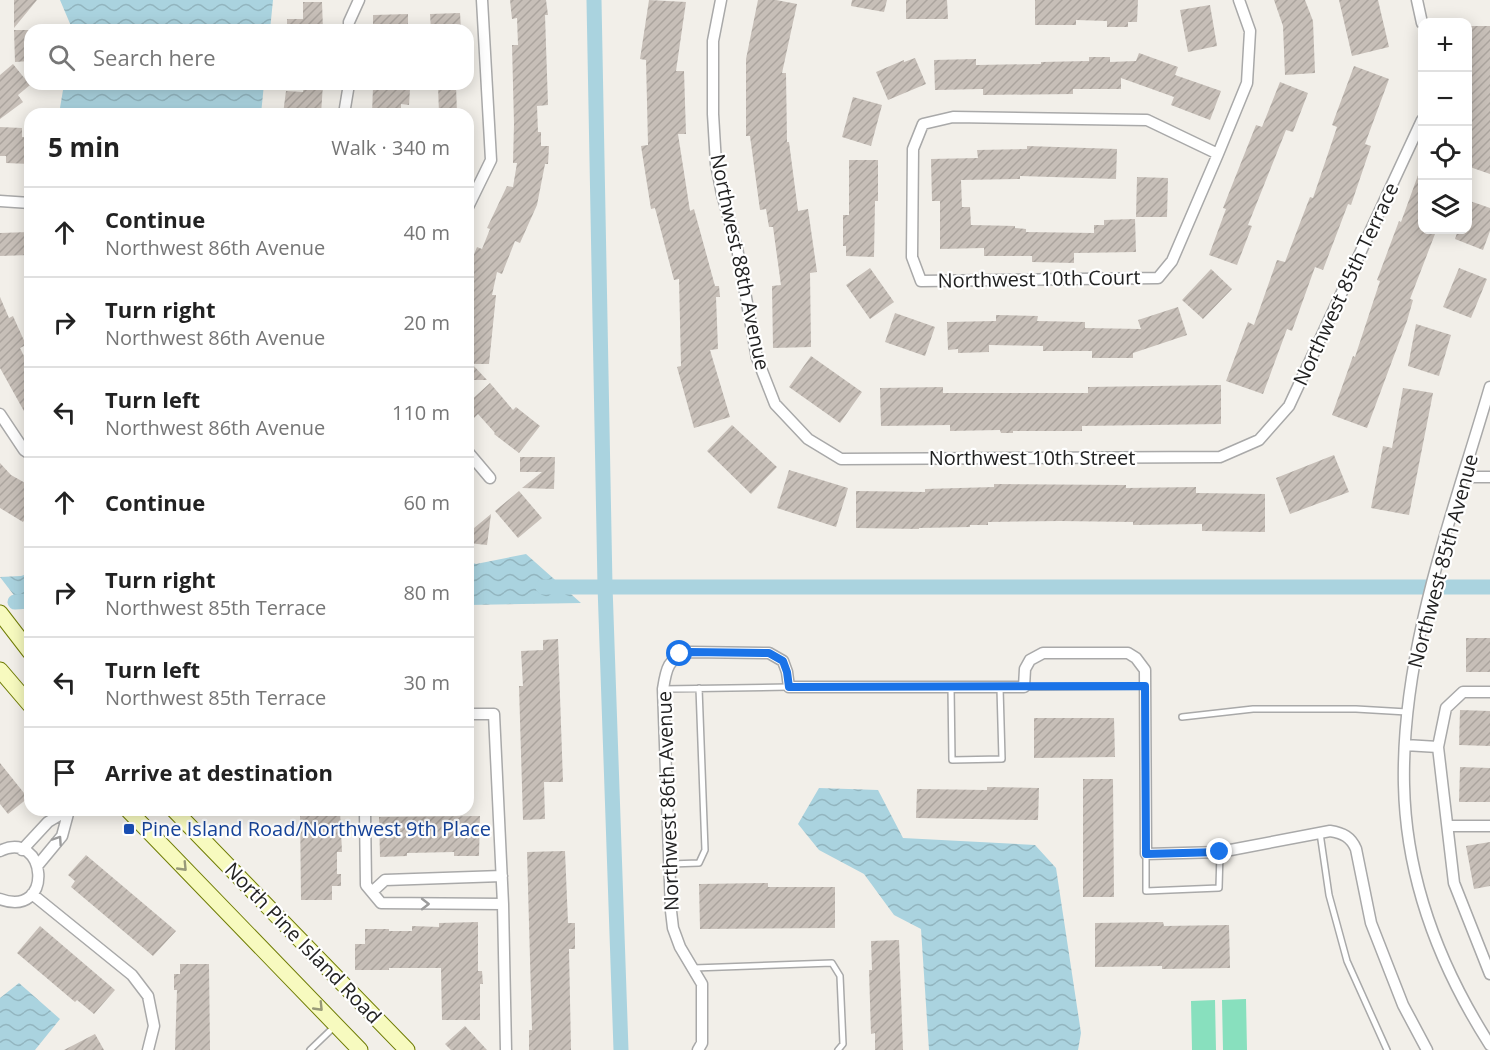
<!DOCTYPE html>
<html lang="en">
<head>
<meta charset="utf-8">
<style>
  :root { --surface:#fff; --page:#f2f2f2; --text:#222; --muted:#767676; --line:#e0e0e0 }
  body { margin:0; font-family:"Open Sans",sans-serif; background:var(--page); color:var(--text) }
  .controls { position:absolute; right:18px; top:18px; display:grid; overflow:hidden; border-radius:12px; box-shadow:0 3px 15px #0003 }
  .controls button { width:54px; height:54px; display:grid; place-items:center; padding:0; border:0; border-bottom:2px solid var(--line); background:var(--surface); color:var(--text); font:30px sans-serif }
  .stop { position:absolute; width:18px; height:18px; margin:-14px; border:4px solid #1a73e8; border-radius:50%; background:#fff }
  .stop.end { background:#1a73e8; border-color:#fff; box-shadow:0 2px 6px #0008 }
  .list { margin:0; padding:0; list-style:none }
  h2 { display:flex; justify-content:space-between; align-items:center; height:78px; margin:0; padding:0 24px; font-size:26px }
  h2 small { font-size:20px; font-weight:400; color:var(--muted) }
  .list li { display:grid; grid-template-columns:39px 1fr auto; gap:18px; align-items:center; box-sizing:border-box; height:90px; padding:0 24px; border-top:2px solid var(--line) }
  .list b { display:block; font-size:22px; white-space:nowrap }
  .list p { margin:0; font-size:20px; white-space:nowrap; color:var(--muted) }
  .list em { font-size:20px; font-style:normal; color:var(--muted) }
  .icon { flex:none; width:33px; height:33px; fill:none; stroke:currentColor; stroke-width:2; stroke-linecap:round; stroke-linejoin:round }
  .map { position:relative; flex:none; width:1490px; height:1050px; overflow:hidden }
  .search { position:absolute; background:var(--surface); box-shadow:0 3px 15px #0003; left:24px; top:24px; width:450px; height:66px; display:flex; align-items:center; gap:15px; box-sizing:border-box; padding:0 21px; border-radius:18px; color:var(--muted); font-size:22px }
  .panel { position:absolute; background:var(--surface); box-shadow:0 3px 15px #0003; left:24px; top:108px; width:450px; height:708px; border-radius:18px }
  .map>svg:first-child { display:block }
  .pitch { fill:#88e0be }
  .water { fill:url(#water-waves) }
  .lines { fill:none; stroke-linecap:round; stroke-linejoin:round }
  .canal { stroke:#aad3df; stroke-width:15 }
  .building { fill:url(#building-hatch) }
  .service-casing { stroke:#a9a9a9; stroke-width:8 }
  .minor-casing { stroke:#a9a9a9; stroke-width:13 }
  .secondary-casing { stroke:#707d05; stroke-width:17 }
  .service { stroke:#fff; stroke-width:5 }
  .minor { stroke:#fff; stroke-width:10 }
  .secondary { stroke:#f7fabf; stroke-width:15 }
  .oneway { stroke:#9c9c9c }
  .oneway2 { stroke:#979978 }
  .route { stroke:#1a73e8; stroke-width:8 }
  .transit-dot { fill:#1a4fb4; stroke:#fff; stroke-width:2 }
  .labels { text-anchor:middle; stroke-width:4.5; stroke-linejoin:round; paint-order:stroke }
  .street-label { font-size:20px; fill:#222; stroke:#fff }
  .transit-label { font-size:20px; fill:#164399; stroke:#fff; text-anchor:start }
</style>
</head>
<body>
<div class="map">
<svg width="1490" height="1050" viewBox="0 0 1490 1050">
  <defs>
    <pattern id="water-waves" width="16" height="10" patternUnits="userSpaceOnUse" patternTransform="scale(1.5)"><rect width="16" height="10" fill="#aad3df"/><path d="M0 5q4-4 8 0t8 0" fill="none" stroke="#92b5bf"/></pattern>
    <pattern id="building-hatch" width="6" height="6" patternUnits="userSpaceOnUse" patternTransform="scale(1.5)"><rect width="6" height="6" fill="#c7bfb8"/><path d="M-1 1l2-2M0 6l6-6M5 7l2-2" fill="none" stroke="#aba49e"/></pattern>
  </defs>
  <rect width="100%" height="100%" fill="#f2efe9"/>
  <path class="pitch" d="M1246,999L1247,1050H1223L1222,1000Z
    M1215,1000L1216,1050H1192L1191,1001Z"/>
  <path class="water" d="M60,0H273L270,30H71V26Z
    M64,84H264L261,114H74L60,108Z
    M526,554L581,603L468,605V561L476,564Z
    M30,573V611H26L0,577L21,576Z
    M819,788L878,790L903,838L1035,845L1056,868L1081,1033L1078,1050H929L921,929L894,915L864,874L819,850L798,824Z
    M19,983L60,1019L35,1050H0V998Z"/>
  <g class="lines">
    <path class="canal" d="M594,0L605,586L621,1050
      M543,587H1490
      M15,602L30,601"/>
  </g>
  <path class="building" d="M14,0H37L14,28Z
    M510,0H546L548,15H545L548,105L537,106L538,132H541V146H549L548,164H545L537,205L520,243L515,241L502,274L497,272L492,295H496L489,364H472L487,380H468V269L477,247L482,249L490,229L487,228L507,186L513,187L517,163H513L514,124L512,45H518L517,18L512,19Z
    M649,0L686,2L676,71H684L686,134H678L690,211L694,209L715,286H719L720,297H716L718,349L710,350L730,417L694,428L677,367L681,366L679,279L674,280L655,208L651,209L641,146L648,145L646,60L640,59Z
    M758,0H776L797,4L782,73H786L787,142H789L798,211L808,209L817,272L810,273L811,347L773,348L772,286L781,285L773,227H769L766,209L760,210L750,136H746V59Z
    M852,0H887L884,12L851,6Z
    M906,0H947L948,19H906Z
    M1035,0H1138L1137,22H1128V27H1107V21L1076,20V25H1035Z
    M1274,0H1305L1313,21L1315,73L1285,75L1283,26Z
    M1339,0H1378L1389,47L1352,56Z
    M303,2H322L323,30H287V19H303Z
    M1210,5L1217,46L1188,52L1180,10Z
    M460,13L461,29L431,30L430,14Z
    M408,14V30H373V15Z
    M1467,26H1490V174L1467,166Z
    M14,30H30V61L15,62Z
    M1139,53L1178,67L1175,75L1221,91L1210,120L1171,105L1174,97L1121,78V89H1073V94L983,95V89L935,90L934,60L976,59V65L1041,64V62L1089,61V57H1110V62L1136,61Z
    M915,58L926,84L888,100L876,72L904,60V62Z
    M13,64L30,85L18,95L23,102L0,119V75Z
    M1354,66L1389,79L1365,144L1371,146L1351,205L1348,204L1323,270L1315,267L1292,331L1287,329L1263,394L1226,381L1248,322L1254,325L1277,260L1285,262L1310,197L1313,198L1337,127L1332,125Z
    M1280,82L1308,93L1293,132L1286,130L1248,225L1252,226L1237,265L1209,255L1226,209L1223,208L1256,125L1262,127Z
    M304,84H323L321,114H283L286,91L303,92Z
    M438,85H456L457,114H439Z
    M373,87L410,89L409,105L401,104V114H372Z
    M853,97L882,105L871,146L842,137Z
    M0,127L22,128V137H30V164L6,163V156H0Z
    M1027,146L1117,149L1116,179L1020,176V179L961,180L962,207H970L971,225L1015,226V228L1026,229V232L1094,233V225H1104V220L1135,219L1136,252L1074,253V263L1032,262V256H984V248L940,249V201H932L931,159L978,158L977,150L1027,149Z
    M849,160H878V201H875L874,257L846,256V246H843V215H849Z
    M1421,167H1422V230L1435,234L1410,299L1413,300L1407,321L1367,428L1332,415L1353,356L1355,357L1380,281L1377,280L1399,221L1401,222Z
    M1137,177L1168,178L1167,217H1136Z
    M1467,200L1490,208V231L1483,250L1455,239L1458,230H1467Z
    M30,232V255L0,256V233Z
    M870,268L894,302L870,319L846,285Z
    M1459,268L1487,279L1471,318L1443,307Z
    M1211,269L1232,289L1203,319L1182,300Z
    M0,297L9,318L13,316L26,345L20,348L30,368V422L0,368Z
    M1178,307L1187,335L1133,353V358H1092V351H1043V346L989,345V352L958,353V349L948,350L947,322L996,321V315L1038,316L1037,321L1085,322V328L1141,329L1138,320Z
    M895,313L935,327L925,356L885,342Z
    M1416,324L1451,335L1439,376L1408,366Z
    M811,356L862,392L840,423L789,387Z
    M490,383L513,410L516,407L540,426L519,453L494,434L495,433L478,414L474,418L468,412V403Z
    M1221,385V424L1082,426V431H1013V433H1001L1000,430L950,431V425L881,426L880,388L943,387V393H1088V387Z
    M1403,388L1433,393L1409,515L1371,508L1383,446L1392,448Z
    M732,425L777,467L751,494L707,451Z
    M1334,455L1349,492L1290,514L1276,478Z
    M520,457H555L554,489L522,488L542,472H520Z
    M0,463L11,475L27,484L24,490L30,494V511L23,522L0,508Z
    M789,470L848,488L836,527L777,508Z
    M994,484L1126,485V488L1196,487V493L1265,494V532L1202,531V524L1133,525V522L1060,521L988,522V525H970V527L919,528V529L856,528V491L925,492V489L994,487Z
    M519,491L542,518L518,538L495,511Z
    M491,514L487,545L468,543V533Z
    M1466,638H1490V672H1466Z
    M558,639L563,782H544L545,819L523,820L519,686H523L521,651L543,650V640Z
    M1460,710L1490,711V746L1459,745Z
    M1034,718H1114L1115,757L1034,758Z
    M0,763L28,798L8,814L0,804Z
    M1460,767L1490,768V802H1459Z
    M1083,779H1113L1114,897H1083Z
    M987,787L1039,788L1038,820L916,818L917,789L987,790Z
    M300,810H340L342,852H337V874H341V886H332V900H301Z
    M480,816L479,856H454V852L407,853V856L380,857L379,817Z
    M1490,842V886L1474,889L1466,846Z
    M565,851L568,923H575V949H569L571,1050H529V1030H532L527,852Z
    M86,855L176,931L153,956L71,887L75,881L68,875Z
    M768,883V887H835V928L700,929L699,884Z
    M478,922V971H482L483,984H480V1020H442L441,968H389V970H355V944H365V929H389V931H412V926L439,927V923Z
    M1163,922L1164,926L1229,925L1230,968L1162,969V966L1095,967V923Z
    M40,926L115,990L94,1014L77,1000L75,1002L17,953Z
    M899,940L903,1050H875V1033L871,1034L869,970H872L871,941Z
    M180,964H209L210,1050H175L177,990H174V974H180Z
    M465,1026L487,1050H451L445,1044Z
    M95,1034L104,1050H64Z"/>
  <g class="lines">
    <defs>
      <path id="service" d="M951,687L952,760L1002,759L1000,688
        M1024,687L1145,686
        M663,689L789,687
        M1182,717L1253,709H1356L1407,712
        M1320,833L1329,895L1347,961L1387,1050
        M1146,854V891L1219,888L1220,852
        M670,864L699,863L705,850L699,688
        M694,968L832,963L840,976L843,1044L838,1050
        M310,1050L335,1026"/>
      <path id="minor" d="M721,0L713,41V114L716,164L722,194L737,248L757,358L775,404L808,439L841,459L1220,457L1259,440L1289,406L1422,120
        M1417,0L1422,23
        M349,30V22L359,0
        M344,114L349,84
        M1218,154L1147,120L953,117L923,124L913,149L912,257L921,281L1158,278L1172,261L1218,154L1247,83L1250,31L1239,0
        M0,201L30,203
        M468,207L491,160L482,0
        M1490,387C1453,514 1401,650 1404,785C1406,878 1440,967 1490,1045
        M0,414L24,450L30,454
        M468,452L490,478
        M1464,477H1490
        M468,714H494L503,904L506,1050
        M1405,745L1438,747L1446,708L1463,692H1490
        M1438,747L1454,883L1490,974
        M365,812L366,885L381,903L503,904
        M1449,826H1490
        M22,850L48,822L68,810
        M0,851C47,828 55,919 0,899
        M38,865L62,836L69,810
        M372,892L385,880L502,876
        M32,894L132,975L148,996L154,1026L148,1050
        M698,1050L702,1043V984L680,947L673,928L671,911L663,689C666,669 668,657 690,652L769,653L783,661L787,672L789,687H1024L1025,669L1030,660L1043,653H1128L1136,658L1145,670L1146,854L1220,852L1330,831C1343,833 1351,837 1356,849L1371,923L1403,1005L1427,1050"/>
      <path id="secondary" d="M0,613L30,652
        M0,670L30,705
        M128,810L360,1050
        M174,810L407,1050"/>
    </defs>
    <use href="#service" class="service-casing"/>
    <use href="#minor" class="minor-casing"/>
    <use href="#secondary" class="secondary-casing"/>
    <use href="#service" class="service"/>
    <use href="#minor" class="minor"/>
    <use href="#secondary" class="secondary"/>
  </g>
  <defs><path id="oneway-chevron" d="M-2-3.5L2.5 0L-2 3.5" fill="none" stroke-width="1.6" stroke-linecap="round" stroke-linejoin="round" transform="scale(1.5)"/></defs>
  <g class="oneway">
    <use href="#oneway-chevron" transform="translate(58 840) rotate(-56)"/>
    <use href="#oneway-chevron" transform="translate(425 904)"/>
  </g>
  <g class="oneway2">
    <use href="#oneway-chevron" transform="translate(183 867) rotate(46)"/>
    <use href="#oneway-chevron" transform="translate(319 1007) rotate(46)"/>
  </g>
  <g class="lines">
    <path class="route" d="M680,654L690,652L769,653L783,661L787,672L789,687L1145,686L1146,854L1220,852"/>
  </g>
  <rect class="transit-dot" x="123" y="823" width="12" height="12" rx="3"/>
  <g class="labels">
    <g class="street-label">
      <text transform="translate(740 262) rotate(78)" y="7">Northwest 88th Avenue</text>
      <text transform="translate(1039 279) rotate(-1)" y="7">Northwest 10th Court</text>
      <text transform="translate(1346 284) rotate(-65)" y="7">Northwest 85th Terrace</text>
      <text x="1032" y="465">Northwest 10th Street</text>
      <text transform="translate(1443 561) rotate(-75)" y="7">Northwest 85th Avenue</text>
      <text transform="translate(668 801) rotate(-92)" y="7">Northwest 86th Avenue</text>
      <text transform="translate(303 943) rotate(46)" y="7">North Pine Island Road</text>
    </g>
    <g class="transit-label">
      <text x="141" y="836">Pine Island Road/Northwest 9th Place</text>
    </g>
  </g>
</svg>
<div class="controls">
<button>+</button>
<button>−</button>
<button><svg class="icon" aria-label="locate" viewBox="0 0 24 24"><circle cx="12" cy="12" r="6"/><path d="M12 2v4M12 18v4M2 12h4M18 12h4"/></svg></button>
<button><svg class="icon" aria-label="layers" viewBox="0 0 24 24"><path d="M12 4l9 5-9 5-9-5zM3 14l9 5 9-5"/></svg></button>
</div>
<div class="stop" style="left:680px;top:654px"></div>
<div class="stop end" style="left:1220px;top:852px"></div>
<div class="search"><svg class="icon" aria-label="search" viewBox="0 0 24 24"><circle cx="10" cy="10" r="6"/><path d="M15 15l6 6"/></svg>Search here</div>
<section class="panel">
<h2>5 min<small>Walk · 340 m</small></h2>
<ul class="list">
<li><svg class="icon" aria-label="ahead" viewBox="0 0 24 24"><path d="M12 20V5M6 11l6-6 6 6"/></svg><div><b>Continue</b><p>Northwest 86th Avenue</p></div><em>40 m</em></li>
<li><svg class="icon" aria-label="right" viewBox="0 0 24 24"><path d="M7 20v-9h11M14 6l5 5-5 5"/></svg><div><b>Turn right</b><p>Northwest 86th Avenue</p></div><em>20 m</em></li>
<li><svg class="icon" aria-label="left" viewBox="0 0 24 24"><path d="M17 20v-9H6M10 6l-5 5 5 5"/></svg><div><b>Turn left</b><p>Northwest 86th Avenue</p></div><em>110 m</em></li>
<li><svg class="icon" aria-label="ahead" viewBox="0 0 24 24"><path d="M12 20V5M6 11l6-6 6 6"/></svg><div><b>Continue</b></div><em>60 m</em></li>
<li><svg class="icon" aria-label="right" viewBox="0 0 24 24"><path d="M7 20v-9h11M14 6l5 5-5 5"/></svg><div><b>Turn right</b><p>Northwest 85th Terrace</p></div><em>80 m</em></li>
<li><svg class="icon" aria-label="left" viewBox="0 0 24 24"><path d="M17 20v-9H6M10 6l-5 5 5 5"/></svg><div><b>Turn left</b><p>Northwest 85th Terrace</p></div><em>30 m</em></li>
<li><svg class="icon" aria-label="arrive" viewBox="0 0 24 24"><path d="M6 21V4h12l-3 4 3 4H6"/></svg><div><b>Arrive at destination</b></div></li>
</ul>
</section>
</div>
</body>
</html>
